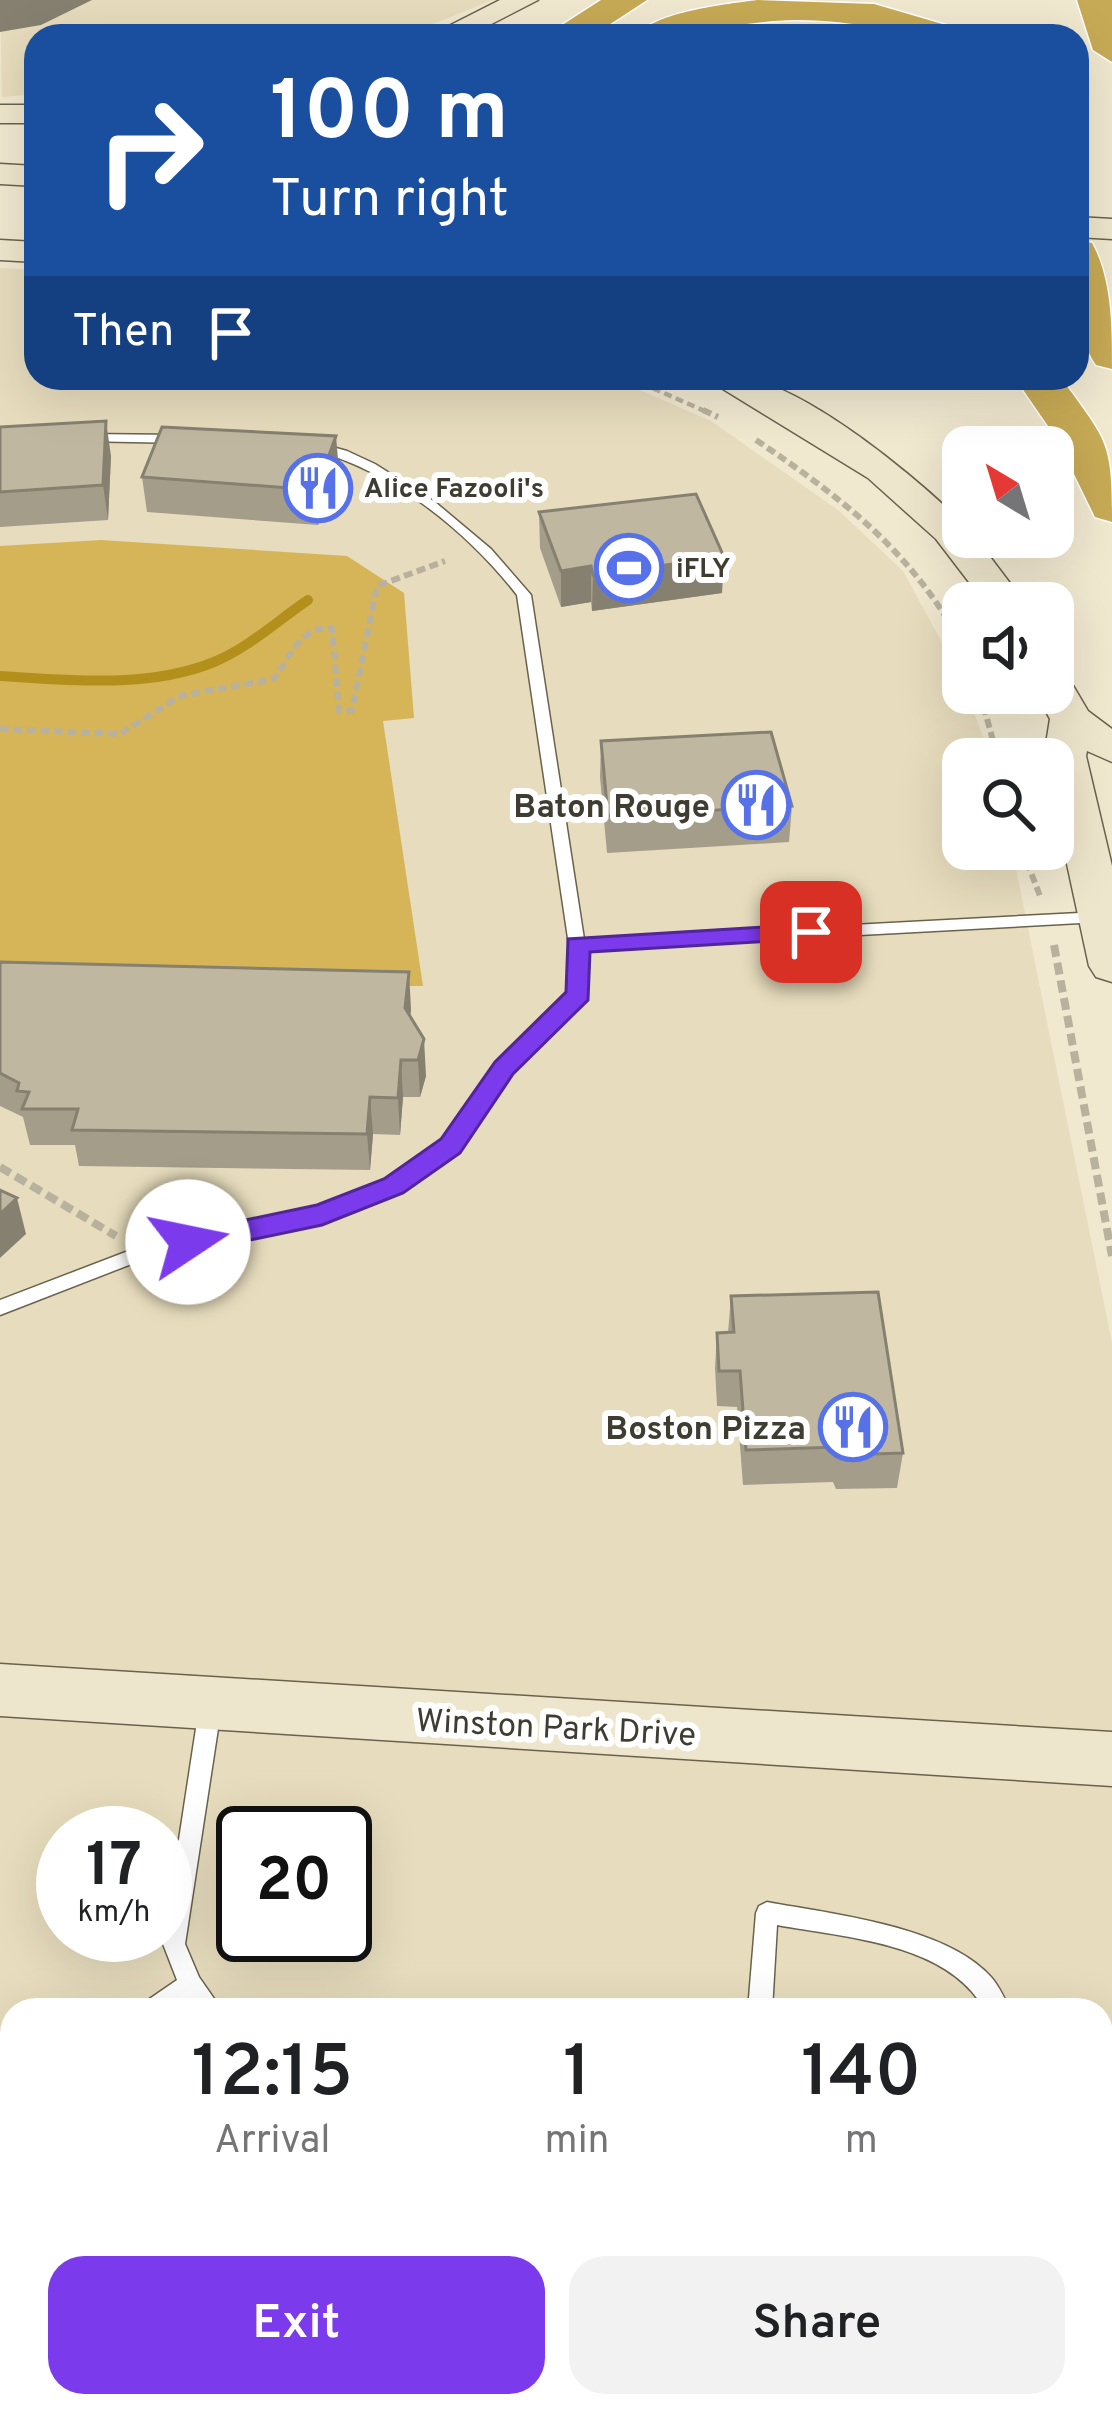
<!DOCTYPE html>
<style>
body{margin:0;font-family:Overpass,sans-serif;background:#f2f2f2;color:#202124;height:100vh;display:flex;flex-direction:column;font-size:45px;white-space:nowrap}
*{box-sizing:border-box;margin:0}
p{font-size:39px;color:#757577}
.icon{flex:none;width:66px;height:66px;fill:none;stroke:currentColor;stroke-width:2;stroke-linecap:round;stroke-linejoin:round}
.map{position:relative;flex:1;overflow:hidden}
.sheet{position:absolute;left:0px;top:1998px;width:1113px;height:420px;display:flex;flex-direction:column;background:#fff;border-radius:36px 36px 0 0;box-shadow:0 12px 48px #0002}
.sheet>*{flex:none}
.guide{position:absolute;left:24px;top:24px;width:1065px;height:366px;border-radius:36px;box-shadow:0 12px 48px #0002;background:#1a4fa0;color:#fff;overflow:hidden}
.needle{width:78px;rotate:322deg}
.fabs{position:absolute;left:942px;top:426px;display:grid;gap:24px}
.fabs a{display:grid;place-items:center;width:132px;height:132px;border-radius:24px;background:#fff;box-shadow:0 12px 48px #0002;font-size:60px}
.speed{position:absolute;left:36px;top:1806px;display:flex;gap:24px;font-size:60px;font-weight:700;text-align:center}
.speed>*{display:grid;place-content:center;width:156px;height:156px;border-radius:50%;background:#fff;box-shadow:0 12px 48px #0002;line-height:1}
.speed small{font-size:30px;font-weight:400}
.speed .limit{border:6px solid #111;border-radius:18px;background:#fff;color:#111}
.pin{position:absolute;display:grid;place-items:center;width:102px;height:102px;color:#fff;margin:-51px;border-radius:24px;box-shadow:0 6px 18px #0006}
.me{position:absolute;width:132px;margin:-66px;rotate:79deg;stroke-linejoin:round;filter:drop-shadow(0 0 9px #0008)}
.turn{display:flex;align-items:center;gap:42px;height:252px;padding:0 48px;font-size:54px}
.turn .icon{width:156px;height:156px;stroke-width:2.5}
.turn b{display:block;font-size:84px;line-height:102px}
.then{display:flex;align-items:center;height:114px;padding:0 48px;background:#0003;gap:24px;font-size:45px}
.eta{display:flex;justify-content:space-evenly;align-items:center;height:204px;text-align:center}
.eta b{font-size:72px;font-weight:600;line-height:84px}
.button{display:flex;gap:24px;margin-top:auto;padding:24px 48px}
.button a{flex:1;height:138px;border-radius:36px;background:#7c3aed;color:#fff;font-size:48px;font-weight:600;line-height:138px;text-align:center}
.button a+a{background:#f2f2f2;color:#202124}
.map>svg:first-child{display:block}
.built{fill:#e7dcbd;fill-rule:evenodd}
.green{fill:#d6b558}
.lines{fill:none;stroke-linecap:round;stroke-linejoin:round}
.stream{stroke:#b3901c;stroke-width:10}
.lane-casing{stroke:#6a624d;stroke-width:3}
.secondary-casing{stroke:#6a624d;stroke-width:3}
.highway-casing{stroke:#fff;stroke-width:3}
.path-far2{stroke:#b8b19d;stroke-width:4.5;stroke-dasharray:8 4.5;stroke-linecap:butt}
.path-far1{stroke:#b8b19d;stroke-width:6;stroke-dasharray:9 4.5;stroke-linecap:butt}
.path{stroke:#b8b19d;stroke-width:8;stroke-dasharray:12 6;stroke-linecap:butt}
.lane{fill:#fff;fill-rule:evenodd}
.secondary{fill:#eee6cc;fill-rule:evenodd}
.highway{fill:#c7aa55;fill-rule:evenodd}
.wall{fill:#a49d8a}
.shaded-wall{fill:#868070}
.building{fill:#bfb7a0;stroke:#868070;stroke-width:3}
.route{fill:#7c3aed;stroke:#51269a;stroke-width:3}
.labels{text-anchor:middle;stroke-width:12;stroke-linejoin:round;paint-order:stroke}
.far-poi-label{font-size:27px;font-weight:bold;fill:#3f3c32;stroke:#fff;text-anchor:start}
.poi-label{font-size:33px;font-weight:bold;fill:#3f3c32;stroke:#fff;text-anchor:end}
.street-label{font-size:33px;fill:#3f3c32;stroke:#fff}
</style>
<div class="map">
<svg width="1112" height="2418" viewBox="0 0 1112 2418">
<rect width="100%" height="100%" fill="#f1e8d0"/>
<!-- built -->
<path class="built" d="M0,0h493l-90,36h-367v58l-34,3z
M0,268l36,2v108h576l99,43 127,89 65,61 59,108 29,80h-28v90h49l100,494v1075h-1112zM63,1833h102v102h-102zM243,1833h102v102h-102zM12,2010h1089v396h-1089z"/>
<!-- green -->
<path class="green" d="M101,540l246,16 57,37 10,125 -31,3 40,265h-423v-440z"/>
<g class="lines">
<!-- stream -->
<path class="stream" d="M0,676c69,4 148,13 214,-14 34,-14 63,-41 94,-62"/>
<!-- lane casing -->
<g class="lane-casing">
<path id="lane" d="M84,434l99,1 7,4 -7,4 -104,-2v-6z
M318,443l29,8 28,13 60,38 56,47 40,46 53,344 515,-27 8,5 -8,5 -514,28 2,44 -2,4 -75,74 -53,79 -58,39 -77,32 -175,36 -147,57v-15l144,-55 175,-36 68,-29 58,-39 53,-77 73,-72 -2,-47 -52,-350c-50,-64 -124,-124 -204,-145v-6z
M210,1700l8,2 3,7 -36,235 14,33 23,33h-26l-8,-11 -16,11h-31l4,-8 32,-22 -14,-36 36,-235 3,-7z
M767,1902c64,12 179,24 224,75 8,9 14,22 19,33h-25c-38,-68 -139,-72 -208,-85l-5,85h-24l8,-97 3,-7z
M12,2100v27l-12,6v-27z
M503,2406h30l6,12h-30z
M617,2406h32l-7,12h-32z
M1029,2406h26l1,12h-26z"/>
</g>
<!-- secondary casing -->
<g class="secondary-casing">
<path id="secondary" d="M500,0h38l-70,36h-39z
M0,105h36v18h-36z
M0,164l36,2v20l-36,-2z
M1077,217l35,2v20l-35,-2z
M0,240l36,2v20l-36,-2z
M705,378c15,0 34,-3 47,1 66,17 162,97 211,144v14h12l50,66h-40l-49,-64 -68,-61z
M1053,674l15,3 20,34 24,18v33l-25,-11 -1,5 26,110v116l-16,-5 -7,-11 -36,-167v-40l-9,-3 6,-37 -14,-26h17z
M0,1664l1112,68v54l-1112,-70z"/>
</g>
<!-- highway casing -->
<g class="highway-casing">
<path id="highway" d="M601,0h46l-55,36h-47z
M757,0l117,4 82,24 6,8c-57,0 -110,-17 -167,-16 -54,1 -104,16 -158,16 16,-24 91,-32 120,-36z
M1077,0h35v62l-19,-12z
M1077,239l15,4c20,37 20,83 20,126l-16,-4c-25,-37 -19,-84 -19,-126z
M1015,378h46c47,65 51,63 51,144l-17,-5 -38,-78z"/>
</g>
<!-- path-far2 -->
<path class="path-far2" d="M630,378l79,35"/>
<!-- path-far1 -->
<path class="path-far1" d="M703,410l15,7
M756,440c86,58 158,113 207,207
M980,693l18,66
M0,729l120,5 60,-38 94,-17c16,-22 26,-53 58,-51l7,83h13l25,-125 68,-25
M1022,849l18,47"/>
<!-- path -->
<path class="path" d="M1054,945l58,311
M0,1167l116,69"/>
<!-- lane -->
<use href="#lane" class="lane"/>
<!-- secondary -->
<use href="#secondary" class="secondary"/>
<!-- highway -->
<use href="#highway" class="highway"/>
</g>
<!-- wall -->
<path class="wall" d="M0,427l111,29 -3,64 -108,7z
M339,471l-21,54 -171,-13 -5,-35z
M539,512l183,81 -130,18 -1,-9 -30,5 -21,-59z
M601,741l191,65 -3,36 -182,11 -7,-76z
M0,962l411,47 -1,8 16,59 -6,21h-17l-3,38 -27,-1 -3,36 -291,-4 -4,-21h-45l-7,-28 -23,-11z
M731,1296l172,157 -6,35 -61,1 -3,-7 -90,3 -6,-78 -20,-1 -2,-38 2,-35h11z"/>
<!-- shaded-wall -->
<path class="shaded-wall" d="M0,0h92l-51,25 -41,7z
M106,421l5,35 -3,64 -5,-35z
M336,436l3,35 -21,54 -2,-35z
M724,557l-2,36 -130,18 1,-36z
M591,566v36l-30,5v-36z
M409,972l2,37 -4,35 -2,-36z
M424,1039l2,37 -6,21 -2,-37z
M401,1060l2,37 -3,38 -2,-37z
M370,1097l3,37 -3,36 -3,-36z
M17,1198l9,36 -26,24v-44z
M346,2406h28l2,12h-28z"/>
<!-- building -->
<path class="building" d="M106,421l-3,64 -103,7v-65z
M162,427l174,9 -20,54 -174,-13z
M696,494l28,63 -131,18 -2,-9 -30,5 -22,-59z
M771,732l21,74 -184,10 -7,-75z
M0,962l409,10 -4,36 19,31 -6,21h-17l-3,38 -28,-1 -3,37 -295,-4 6,-21h-56l7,-17 -12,-1 2,-8 -19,-10z
M0,1190l17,8 -17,16z
M878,1292l25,161 -62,2 -3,-8 -92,3 -6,-79h-21l-2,-38 17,-1 -3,-36z
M12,2184v222h335l8,12h-355v-225z"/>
<!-- route -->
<path class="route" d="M811,924l9,2v12l-230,14 -2,48 -75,74 -53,79 -57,40 -81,32 -134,28 -14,-11 14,-10 129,-27 67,-26 57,-40 54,-77 71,-70 2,-53z"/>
<!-- icons -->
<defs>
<g id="restaurant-ring" transform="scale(3.45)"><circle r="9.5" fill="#fff" stroke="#5772e8" stroke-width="1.5"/><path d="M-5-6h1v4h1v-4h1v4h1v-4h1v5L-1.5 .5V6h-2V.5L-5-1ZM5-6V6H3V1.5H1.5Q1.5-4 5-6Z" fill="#5772e8"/></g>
<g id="stadium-ring" transform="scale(3.45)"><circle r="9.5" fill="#fff" stroke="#5772e8" stroke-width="1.5"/><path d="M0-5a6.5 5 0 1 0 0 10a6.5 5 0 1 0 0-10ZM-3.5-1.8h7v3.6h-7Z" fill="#5772e8"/></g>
</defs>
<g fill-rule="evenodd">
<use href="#restaurant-ring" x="318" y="488"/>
<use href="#stadium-ring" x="629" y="568"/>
<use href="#restaurant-ring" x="756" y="805"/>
<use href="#restaurant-ring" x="853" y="1427"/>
</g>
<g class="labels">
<!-- far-poi labels -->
<g class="far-poi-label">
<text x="364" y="497">Alice Fazooli's</text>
<text x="676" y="577">iFLY</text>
</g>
<!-- poi labels -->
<g class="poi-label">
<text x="710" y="817">Baton Rouge</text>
<text x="806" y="1439">Boston Pizza</text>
</g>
<!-- street labels -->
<g class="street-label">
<text transform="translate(556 1726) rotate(3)" y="12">Winston Park Drive</text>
</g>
</g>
</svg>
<div class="fabs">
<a><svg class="needle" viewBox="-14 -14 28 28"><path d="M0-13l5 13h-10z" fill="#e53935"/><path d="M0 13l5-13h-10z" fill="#757577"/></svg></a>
<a><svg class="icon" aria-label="sound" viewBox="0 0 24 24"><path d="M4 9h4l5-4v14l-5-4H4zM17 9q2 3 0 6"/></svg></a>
<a><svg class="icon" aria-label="search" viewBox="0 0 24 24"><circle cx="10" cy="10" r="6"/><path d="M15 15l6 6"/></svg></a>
</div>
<div class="speed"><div>17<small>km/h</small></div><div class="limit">20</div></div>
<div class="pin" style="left:811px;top:932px;background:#d93025"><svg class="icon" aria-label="arrive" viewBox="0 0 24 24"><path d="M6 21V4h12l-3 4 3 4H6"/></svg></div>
<svg class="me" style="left:188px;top:1242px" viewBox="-20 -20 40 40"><circle r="19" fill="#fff"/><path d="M0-13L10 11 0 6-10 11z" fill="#7c3aed"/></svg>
<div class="guide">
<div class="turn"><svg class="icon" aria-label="right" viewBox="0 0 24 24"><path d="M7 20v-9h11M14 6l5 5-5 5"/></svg><div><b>100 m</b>Turn right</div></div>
<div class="then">Then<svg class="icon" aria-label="arrive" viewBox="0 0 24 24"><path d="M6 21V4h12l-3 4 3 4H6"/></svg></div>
</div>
<section class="sheet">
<div class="eta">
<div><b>12:15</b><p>Arrival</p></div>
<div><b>1</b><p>min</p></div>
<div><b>140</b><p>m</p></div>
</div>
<div class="button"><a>Exit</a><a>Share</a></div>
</section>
</div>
